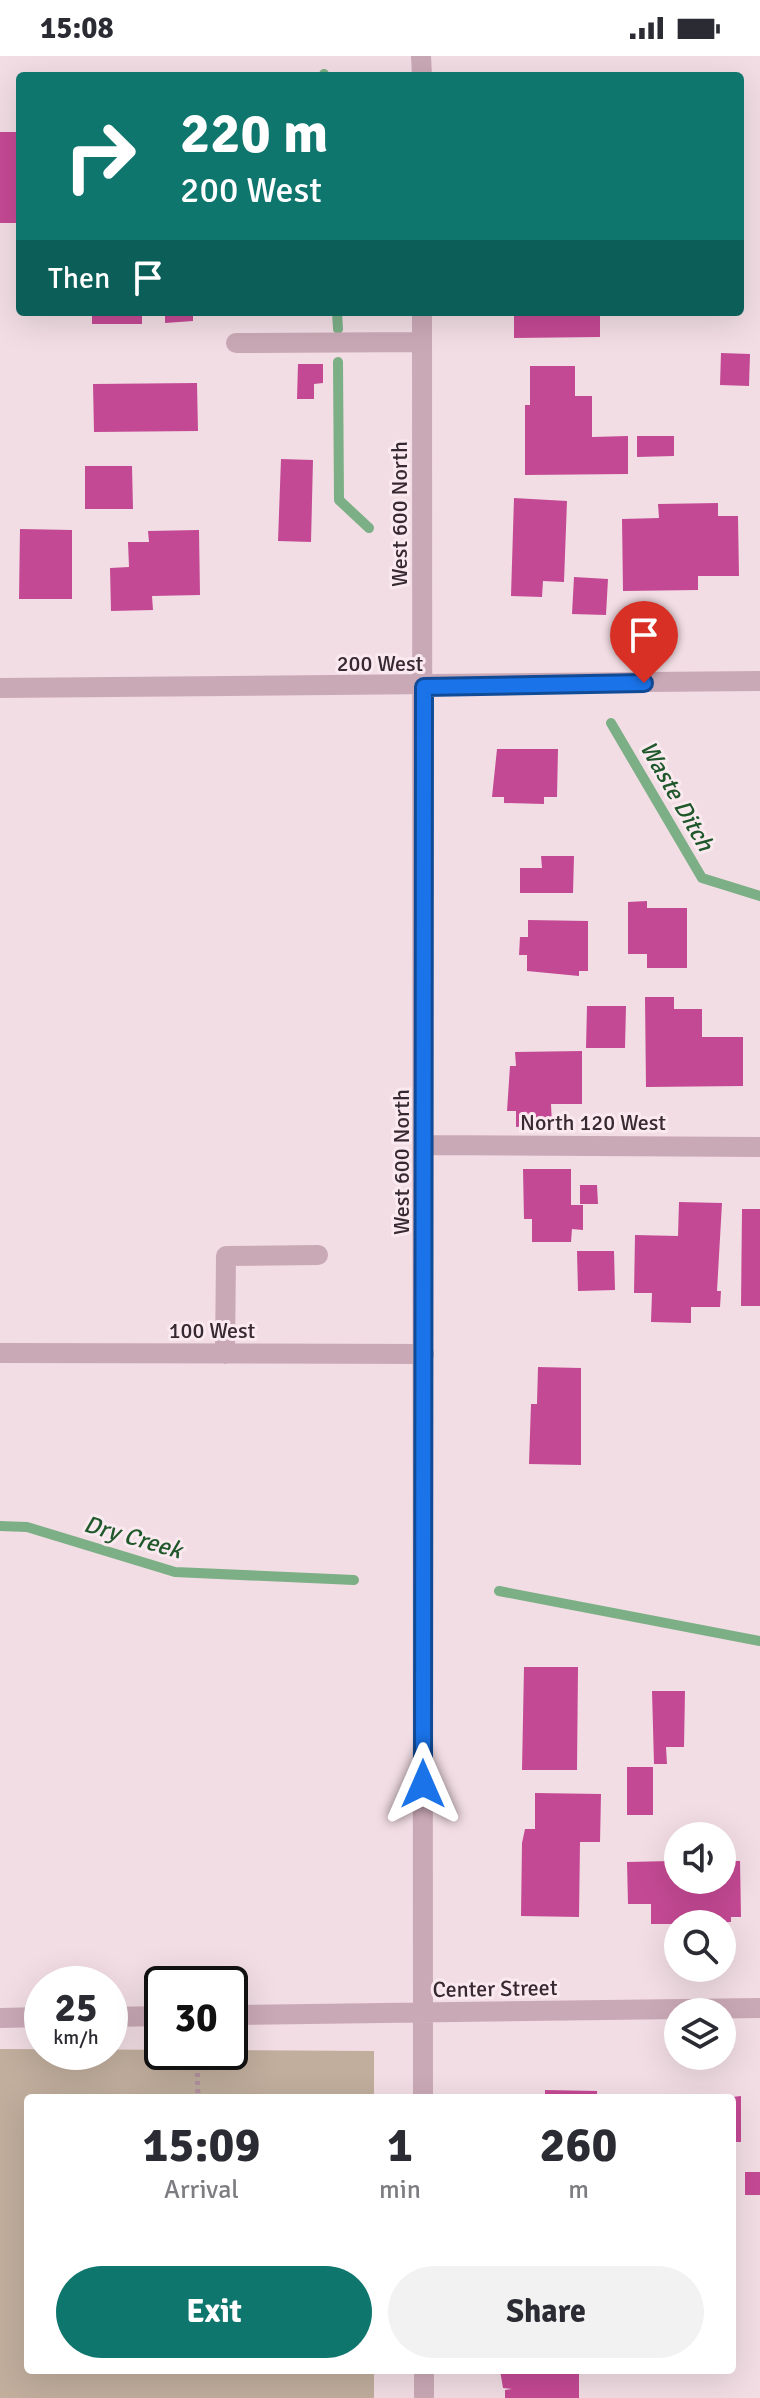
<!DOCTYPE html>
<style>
body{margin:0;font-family:Signika,sans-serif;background:#f2f2f3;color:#2b2b33;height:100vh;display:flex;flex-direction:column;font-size:30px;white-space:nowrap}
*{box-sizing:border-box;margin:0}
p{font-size:26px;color:#7c7c81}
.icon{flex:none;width:44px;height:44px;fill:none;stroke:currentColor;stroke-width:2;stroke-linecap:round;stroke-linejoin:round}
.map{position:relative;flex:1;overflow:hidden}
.panel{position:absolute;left:24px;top:2038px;width:712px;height:280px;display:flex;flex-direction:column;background:#fff;border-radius:8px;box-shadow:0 8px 32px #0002}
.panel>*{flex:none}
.banner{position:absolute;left:16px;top:16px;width:728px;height:244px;border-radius:8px;box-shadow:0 8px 32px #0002;background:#0f766e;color:#fff;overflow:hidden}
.controls{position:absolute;left:664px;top:1766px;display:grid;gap:16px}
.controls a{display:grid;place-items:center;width:72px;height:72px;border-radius:50%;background:#fff;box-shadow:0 8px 32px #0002;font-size:40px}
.speed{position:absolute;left:24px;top:1910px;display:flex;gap:16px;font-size:40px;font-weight:700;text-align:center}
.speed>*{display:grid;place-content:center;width:104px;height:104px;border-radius:50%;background:#fff;box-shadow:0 8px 32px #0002;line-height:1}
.speed small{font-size:20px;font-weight:400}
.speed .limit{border:4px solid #111;border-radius:12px;background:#fff;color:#111}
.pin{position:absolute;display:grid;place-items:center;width:68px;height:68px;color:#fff;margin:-82px -34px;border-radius:50% 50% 50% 0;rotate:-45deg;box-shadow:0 0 8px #0007}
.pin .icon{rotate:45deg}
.me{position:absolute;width:88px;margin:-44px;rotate:0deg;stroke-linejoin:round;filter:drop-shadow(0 0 6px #0008)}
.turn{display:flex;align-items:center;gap:28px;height:168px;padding:0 32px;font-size:36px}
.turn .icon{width:104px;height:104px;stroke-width:2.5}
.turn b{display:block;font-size:56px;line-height:68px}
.then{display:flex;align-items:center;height:76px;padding:0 32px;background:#0003;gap:16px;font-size:30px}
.eta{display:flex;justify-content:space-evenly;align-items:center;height:136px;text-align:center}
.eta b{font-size:48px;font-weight:700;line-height:56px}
.button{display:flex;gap:16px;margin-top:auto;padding:16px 32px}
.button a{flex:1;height:92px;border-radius:48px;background:#0f766e;color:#fff;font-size:32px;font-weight:700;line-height:92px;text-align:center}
.button a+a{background:#f2f2f3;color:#2b2b33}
.status{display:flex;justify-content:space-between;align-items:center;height:56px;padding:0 40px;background:#fff;direction:ltr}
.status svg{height:22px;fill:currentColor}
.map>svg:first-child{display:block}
.green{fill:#c1ae9d}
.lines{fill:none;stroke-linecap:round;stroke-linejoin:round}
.stream{stroke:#7caf86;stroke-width:10}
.building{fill:#c44994}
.path{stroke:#b693a2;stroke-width:5;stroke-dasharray:4 4;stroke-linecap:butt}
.minor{stroke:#caa9b6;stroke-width:20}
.route-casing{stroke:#114b97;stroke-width:20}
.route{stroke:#1a73e8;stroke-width:14}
.labels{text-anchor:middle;stroke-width:6;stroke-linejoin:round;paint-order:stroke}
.street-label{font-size:22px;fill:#372931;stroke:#faeaef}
.water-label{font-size:24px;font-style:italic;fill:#1f582b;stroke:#faeaef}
</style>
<div class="status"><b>15:08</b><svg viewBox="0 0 49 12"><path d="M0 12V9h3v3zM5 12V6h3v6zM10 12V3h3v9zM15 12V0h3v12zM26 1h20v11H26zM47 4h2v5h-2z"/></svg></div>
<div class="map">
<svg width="760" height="2342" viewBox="0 0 760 2342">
<rect width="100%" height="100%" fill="#f2dde4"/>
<!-- green -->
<path class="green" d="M0,1993l374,2v47h-346v272h346v28h-374z"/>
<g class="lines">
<!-- stream -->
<path class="stream" d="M324,18v2
M337,256l1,17
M338,306l1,138 30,28
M611,667l91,155 58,18
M0,1470l27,1 148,45 179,8
M499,1535l261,50"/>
</g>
<!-- building -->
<path class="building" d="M0,76h20v91h-20z
M92,256h50v12h-50z
M165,256h28v9l-28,2z
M514,256h86v25l-86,1z
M721,297l29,1 -1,32 -29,-1z
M298,308h25v19l-9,1v15h-17z
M530,310h45v30h17v41l36,-1v38l-103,1v-70h5z
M197,327l1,48 -104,1 -1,-48z
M637,380h37v20l-37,1z
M281,403l32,1 -2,82 -33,-1z
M85,410h47l1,43h-48z
M514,442l53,3 -3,81 -21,-1 -1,16 -31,-1z
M718,447v13h20l1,60h-41v14l-75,1 -1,-72 37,-1 -1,-14z
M20,473l52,1v69h-53z
M199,474l1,65 -48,1 1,14 -42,1 -1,-43 19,-1 -1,-25h21l-1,-11z
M574,521l34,2 -2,36 -34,-1z
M497,693h61l-1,48h-13v7l-40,-1v-6h-12z
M541,800h33l-1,37h-53v-25h22z
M647,845v7h40v60h-40v-14h-19v-52z
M528,864l60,1v50h-9v5l-52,-5v-16h-8l1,-18h8z
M645,941h29v12h28v28h41v49l-97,1z
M587,950h39l-1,42h-39z
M582,995v53h-31l1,20 -36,3v-16h-9l3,-45h6l-1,-14z
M523,1113h48v36h12v25l-11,-1 -1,13h-39v-23h-8z
M580,1129h17l1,19h-18z
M679,1146l43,1 -5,88h4l-1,16h-29v16l-40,-1 1,-29h-18l1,-58 43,1z
M742,1153h18v97h-19z
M577,1195h37l1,39 -37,1z
M538,1311l43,1v97l-52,-1 2,-60h6z
M524,1611h54l-1,103h-55z
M652,1635h33l-1,56h-18l1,17h-13z
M627,1711h26v48h-26z
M535,1737l66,1 -1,48h-20l-1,75 -58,-1 1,-73 3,-14h10z
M672,1788h6v36h44v-19h18l1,56h-10v5l-35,1 -1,-9h-9v10h-35v-20h-23l-1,-42 45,-1z
M545,2034l52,1v7h-52z
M741,2040v46h-9v-45z
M745,2116h15v23h-15z
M500,2314h79v28h-74v-8l7,-1 -9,-1z"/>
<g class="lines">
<!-- path -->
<path class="path" d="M197,2001l1,41"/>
<!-- minor -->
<path class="minor" d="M421,0l1,20
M422,256l1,1786
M236,287l186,-1
M0,632l760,-7
M425,1089l335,2
M0,1297l424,1
M225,1298l1,-98 92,-1
M230,1959l530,-7
M110,1961l52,-1
M0,1962l42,-1
M424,2314v28"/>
</g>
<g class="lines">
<!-- route casing -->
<g class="route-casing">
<path id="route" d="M423,1728l1,-1097 220,-4"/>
</g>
<!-- route -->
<use href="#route" class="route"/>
</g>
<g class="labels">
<!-- street labels -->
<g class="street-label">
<text transform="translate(399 458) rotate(-90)" y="8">West 600 North</text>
<text x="380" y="615">200 West</text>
<text x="593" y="1074">North 120 West</text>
<text transform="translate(401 1106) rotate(-90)" y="8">West 600 North</text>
<text x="212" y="1282">100 West</text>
<text transform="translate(495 1932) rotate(-1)" y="8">Center Street</text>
</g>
<!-- water labels -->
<g class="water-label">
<text transform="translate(677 740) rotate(60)" y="8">Waste Ditch</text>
<text transform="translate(133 1481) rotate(16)" y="8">Dry Creek</text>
</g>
</g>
</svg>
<div class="controls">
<a><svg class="icon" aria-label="sound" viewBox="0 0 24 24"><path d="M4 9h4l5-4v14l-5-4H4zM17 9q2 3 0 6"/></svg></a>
<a><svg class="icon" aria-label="search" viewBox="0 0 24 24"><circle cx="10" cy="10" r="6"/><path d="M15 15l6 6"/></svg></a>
<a><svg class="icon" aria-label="layers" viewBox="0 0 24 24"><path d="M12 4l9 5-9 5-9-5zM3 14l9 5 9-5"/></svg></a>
</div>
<div class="speed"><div>25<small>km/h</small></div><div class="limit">30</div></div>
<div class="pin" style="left:644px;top:627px;background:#d93025"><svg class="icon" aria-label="arrive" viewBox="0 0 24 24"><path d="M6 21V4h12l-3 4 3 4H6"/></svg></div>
<svg class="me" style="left:423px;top:1728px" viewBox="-20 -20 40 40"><path d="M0-17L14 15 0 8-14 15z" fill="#1a73e8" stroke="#fff" stroke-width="4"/></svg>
<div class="banner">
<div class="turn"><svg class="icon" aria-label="right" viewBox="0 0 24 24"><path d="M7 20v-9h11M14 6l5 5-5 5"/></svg><div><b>220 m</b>200 West</div></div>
<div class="then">Then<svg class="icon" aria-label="arrive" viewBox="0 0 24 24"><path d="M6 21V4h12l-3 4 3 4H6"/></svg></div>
</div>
<section class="panel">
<div class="eta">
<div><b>15:09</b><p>Arrival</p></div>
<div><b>1</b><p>min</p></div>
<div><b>260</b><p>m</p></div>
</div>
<div class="button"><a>Exit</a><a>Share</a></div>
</section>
</div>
